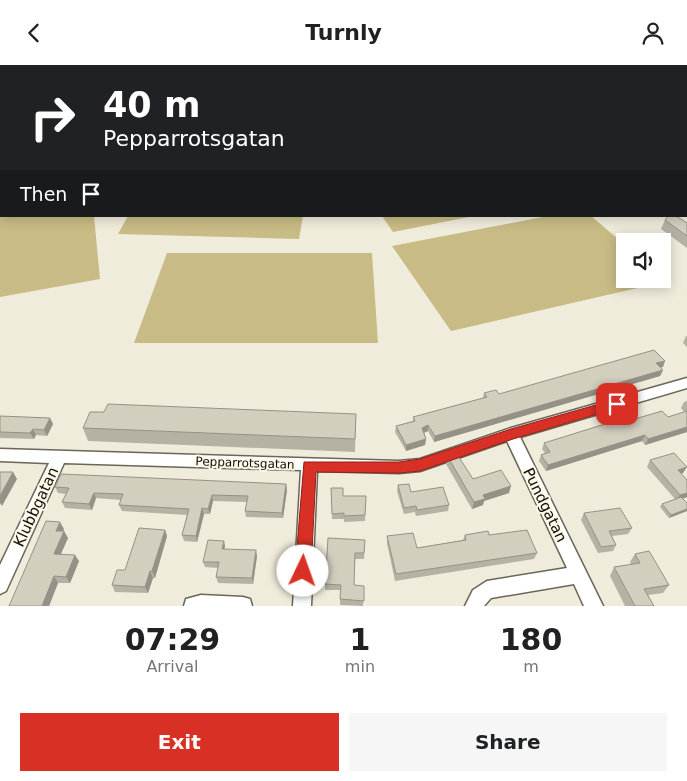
<!DOCTYPE html>
<style>
body{margin:0;font-family:"DejaVu Sans",sans-serif;background:#f6f6f6;color:#202124;height:100vh;display:flex;flex-direction:column;font-size:19px;white-space:nowrap}
*{box-sizing:border-box;margin:0}
p{font-size:16px;color:#757577}
.icon{flex:none;width:28px;height:28px;fill:none;stroke:currentColor;stroke-width:2;stroke-linecap:round;stroke-linejoin:round}
.map{position:relative;height:541px;overflow:hidden}
.drawer{display:flex;flex-direction:column;background:#fff;flex:1}
.drawer>*{flex:none}
.guide{position:absolute;left:0px;top:0px;width:688px;height:152px;box-shadow:0 2px 12px #0003;background:#202124;color:#fff;overflow:hidden}
.buttons{position:absolute;left:616px;top:168px;display:grid;gap:10px}
.buttons a{display:grid;place-items:center;width:55px;height:55px;border-radius:0px;background:#fff;box-shadow:0 2px 12px #0003;font-size:25px}
.pin{position:absolute;display:grid;place-items:center;width:42px;height:42px;color:#fff;margin:-21px;border-radius:10px;box-shadow:0 2px 8px #0006}
.me{position:absolute;width:55px;margin:-28px;rotate:3deg;stroke-linejoin:round;filter:drop-shadow(0 0 4px #0008)}
.turn{display:flex;align-items:center;gap:18px;height:105px;padding:0 20px;font-size:22px}
.turn .icon{width:65px;height:65px;stroke-width:2.5}
.turn b{display:block;font-size:35px;line-height:42px}
.then{display:flex;align-items:center;height:48px;padding:0 20px;background:#0003;gap:10px;font-size:19px}
.eta{display:flex;justify-content:space-evenly;align-items:center;height:85px;text-align:center}
.eta b{font-size:30px;font-weight:800;line-height:35px}
.action{display:flex;gap:10px;margin-top:auto;padding:10px 20px}
.action a{flex:1;height:58px;border-radius:0px;background:#d93025;color:#fff;font-size:20px;font-weight:800;line-height:58px;text-align:center}
.action a+a{background:#f6f6f6;color:#202124}
header{display:flex;justify-content:space-between;align-items:center;height:65px;padding:0 20px;background:#fff;font-size:22px;font-weight:800}
.map>svg:first-child{display:block}
.green{fill:#c8bb85}
.lines{fill:none;stroke-linecap:round;stroke-linejoin:round}
.street-casing{stroke:#696657;stroke-width:3}
.street{fill:#fff;fill-rule:evenodd}
.wall{fill:#b5b2a4}
.shaded-wall{fill:#949186}
.building{fill:#d3cfbf;stroke:#949186}
.route{fill:#d93025;stroke:#8d1f18}
.labels{text-anchor:middle;stroke-width:4;stroke-linejoin:round;paint-order:stroke}
.street-label{font-size:12px;fill:#0f0e09;stroke:#fdf9e9}
.near-street-label{font-size:15px;fill:#0f0e09;stroke:#fdf9e9}
</style>
<header><svg class="icon" aria-label="back" viewBox="0 0 24 24"><path d="M15 5l-7 7 7 7"/></svg>Turnly<svg class="icon" aria-label="person" viewBox="0 0 24 24"><circle cx="12" cy="8" r="4"/><path d="M4 21q1-7 8-7t8 7"/></svg></header>
<div class="map">
<svg width="687" height="541" viewBox="0 0 687 541">
<rect width="100%" height="100%" fill="#f0ecdc"/>
<!-- green -->
<path class="green" d="M12,0h356l1,1h-358z
M0,126l1,25h93l6,63 -100,18z
M128,151h175l-4,23 -181,-5z
M382,151h92l-81,16z
M548,151h43l34,29v34h37l1,-3 5,5 -217,50 -59,-85z
M167,188h205l6,90h-244z"/>
<g class="lines">
<!-- street casing -->
<g class="street-casing">
<path id="street" d="M687,313v10l-167,49 83,169h-19l-10,-22 -83,14 -7,8h-19l8,-16 14,-9 80,-13 -60,-127 -87,30 -21,2 -82,-2 -6,135h-18l8,-136 -237,-7 -58,128 -6,3v-29l49,-102 -49,-2v-12l399,12 21,-2 91,-31z
M201,530l42,2 7,2 2,7h-68l2,-7z"/>
</g>
<!-- street -->
<use href="#street" class="street"/>
</g>
<!-- wall -->
<path class="wall" d="M686,73h1v76h-1z
M665,155l22,3v25l-26,-19z
M686,271h1v11l-4,-4z
M660,302l3,3 -3,6 -226,66 -6,-11 -4,2 2,6 -1,6 -19,6 -11,-19 1,-6 17,-5v-4l70,-19 1,-5 15,1 164,-27z
M687,336v31l-42,13 -3,-4 -96,30 -7,-10 2,-6 4,-2 -3,-4 2,-6 77,-20 47,-6 16,-5 -3,-4 3,-6z
M104,347l252,2 -1,38 -267,-11 -5,-13z
M0,351l50,2 3,6 -6,12 -11,-1 -2,4 -34,-1z
M448,392l25,22 36,14 -25,8 -1,4 -11,4 -26,-45z
M650,395l33,13 -2,1 6,6v17l-4,2 4,4v8l-18,7 -9,-11 2,-3 13,-5 -28,-32z
M286,419l1,6 -4,28 -37,-1 -1,-6 2,-9 -34,-1 -3,13h-6l-7,28 -13,-1 -2,-6 5,-20 -65,-4 -3,-6 2,-5 -25,-2 -4,12 -27,-2 -3,-6 4,-8 -8,-1 -3,-6z
M398,420l13,7 38,13 -1,6 -32,5 -1,-4 -11,2 -7,-23z
M331,423l12,8h23l-1,25 -21,1v-3h-12z
M584,448l48,15 -4,6 -16,2 4,9 -3,6 -15,2 -17,-33z
M64,464l-1,2 5,7 -7,16 18,7 -9,22h-12l-9,23h-40z
M165,465l2,6 -12,42h-2l-5,15 -33,-1 -3,-7z
M465,470h24l48,18 -3,6 -139,22 -8,-38v-7l30,12 46,-8z
M365,475l-1,19h-9l-1,26 10,1 -1,20 -23,-1v-15h-15v-6z
M225,481l-1,3 33,7 -4,28 -35,-1 -2,-6 2,-9 -13,-1 -2,-5z
M635,489l34,31 -6,8 -15,2 6,11h-29l-15,-30 4,-9 17,-2 -1,-3z"/>
<!-- shaded-wall -->
<path class="shaded-wall" d="M665,296l-2,6 -10,2 3,-6z
M663,305l-3,6 -226,66 1,-6z
M50,353l3,6 -6,12 -3,-6z
M428,360v6l-7,3 1,-6z
M687,362v5l-42,13 3,-6z
M33,364l3,6 -2,4 -4,-6z
M645,370l-3,6 -96,30 2,-6z
M426,374l-1,6 -19,6v-6z
M687,402l-4,6 -9,3 4,-6z
M13,407l4,7 -15,27 -2,-3v-7z
M286,419l1,6 -4,28 -1,-5z
M511,421l-2,7 -25,8 -1,4 -11,4 2,-7 9,-7z
M94,428l2,5 -4,12 -3,-6z
M687,428v4l-11,4 4,-6z
M212,430l1,6 -3,13 -2,-5z
M202,443l2,6 -7,28 -1,-6z
M687,444v2l-18,7 2,-3z
M60,457l4,7 -4,8 -4,-6z
M165,465l2,6 -12,42 -3,-7z
M64,466l4,7 -10,22 -4,-6z
M224,476l1,5 -2,9 -1,-6z
M256,485l1,6 -4,28 -1,-6z
M75,490l4,6 -9,22 -4,-6z
M150,506l3,7 -5,15 -3,-6z
M54,511l4,7 -9,23h-7z"/>
<!-- building -->
<path class="building" d="M686,73h1v45l-1,-1z
M668,151h8l11,7v13l-22,-16z
M654,285l11,11 -9,2 7,7 -228,66 -7,-11 -6,3 4,11 -20,6 -10,-19 19,-5 -2,-4 74,-20 -3,-4 12,-3 3,4z
M108,339l248,10 -1,25 -272,-11 7,-16h14z
M662,346l6,6 19,-6v16l-39,12 -3,-4 -97,30 -7,-10 9,-3 -6,-9 74,-23 3,3z
M0,351l50,2 -6,12 -11,-1 -3,4 -30,-1z
M674,388l13,14 -9,3 9,10v13l-7,2 -30,-35z
M457,389l16,25 28,-9 10,16 -28,9 2,4 -11,3 -26,-45z
M0,407h13l-13,24z
M61,409l225,10 -4,29 -37,-2 3,-15 -36,-1 -4,14 -6,-1 -6,28 -14,-1 7,-26 -70,-4 4,-11 -29,-1 -5,11 -27,-2 7,-14 -14,-1z
M409,419l2,8 32,-5 6,18 -32,5 -1,-4 -12,2 -6,-23z
M331,423h12v8h23l-1,19 -21,1v-3l-12,1z
M681,432l6,6v6l-16,6 -9,-11z
M620,443l12,20 -23,3 7,14 -15,2 -17,-34z
M46,456l14,1 -4,9h8l-10,23 21,1 -9,22 -12,-1 -12,30h-33z
M139,463l26,2 -13,41h-2l-5,16 -33,-2 5,-15h8z
M527,465l10,23 -141,21 -9,-38 26,-3 4,15 49,-8 -1,-5 23,-4 1,4z
M328,473l37,2 -1,13h-9l-1,32 10,1v15l-24,-2 1,-14 -16,-1z
M208,475l16,1 -2,8 34,1 -4,28 -36,-1 3,-15h-16z
M649,486l20,34 -25,4 10,17h-19l-21,-39 26,-4 -5,-9z"/>
<!-- route -->
<path class="route" d="M617,334l4,1 2,4 -2,3 -108,32 -93,32 -21,2 -83,-1 -5,99 -2,5 -6,3 -5,-3 -3,-5 9,-109h95l21,-3 91,-30z"/>
<g class="labels">
<!-- street labels -->
<g class="street-label">
<text transform="translate(245 398) rotate(2)" y="4">Pepparrotsgatan</text>
</g>
<!-- near-street labels -->
<g class="near-street-label">
<text transform="translate(545 440) rotate(64)" y="5">Pundgatan</text>
<text transform="translate(36 442) rotate(-65)" y="5">Klubbgatan</text>
</g>
</g>
</svg>
<div class="buttons">
<a><svg class="icon" aria-label="sound" viewBox="0 0 24 24"><path d="M4 9h4l5-4v14l-5-4H4zM17 9q2 3 0 6"/></svg></a>
</div>
<div class="pin" style="left:617px;top:339px;background:#d93025"><svg class="icon" aria-label="arrive" viewBox="0 0 24 24"><path d="M6 21V4h12l-3 4 3 4H6"/></svg></div>
<svg class="me" style="left:303px;top:506px" viewBox="-20 -20 40 40"><circle r="19" fill="#fff"/><path d="M0-13L10 11 0 6-10 11z" fill="#d93025"/></svg>
<div class="guide">
<div class="turn"><svg class="icon" aria-label="right" viewBox="0 0 24 24"><path d="M7 20v-9h11M14 6l5 5-5 5"/></svg><div><b>40 m</b>Pepparrotsgatan</div></div>
<div class="then">Then<svg class="icon" aria-label="arrive" viewBox="0 0 24 24"><path d="M6 21V4h12l-3 4 3 4H6"/></svg></div>
</div>
</div>
<section class="drawer">
<div class="eta">
<div><b>07:29</b><p>Arrival</p></div>
<div><b>1</b><p>min</p></div>
<div><b>180</b><p>m</p></div>
</div>
<div class="action"><a>Exit</a><a>Share</a></div>
</section>
